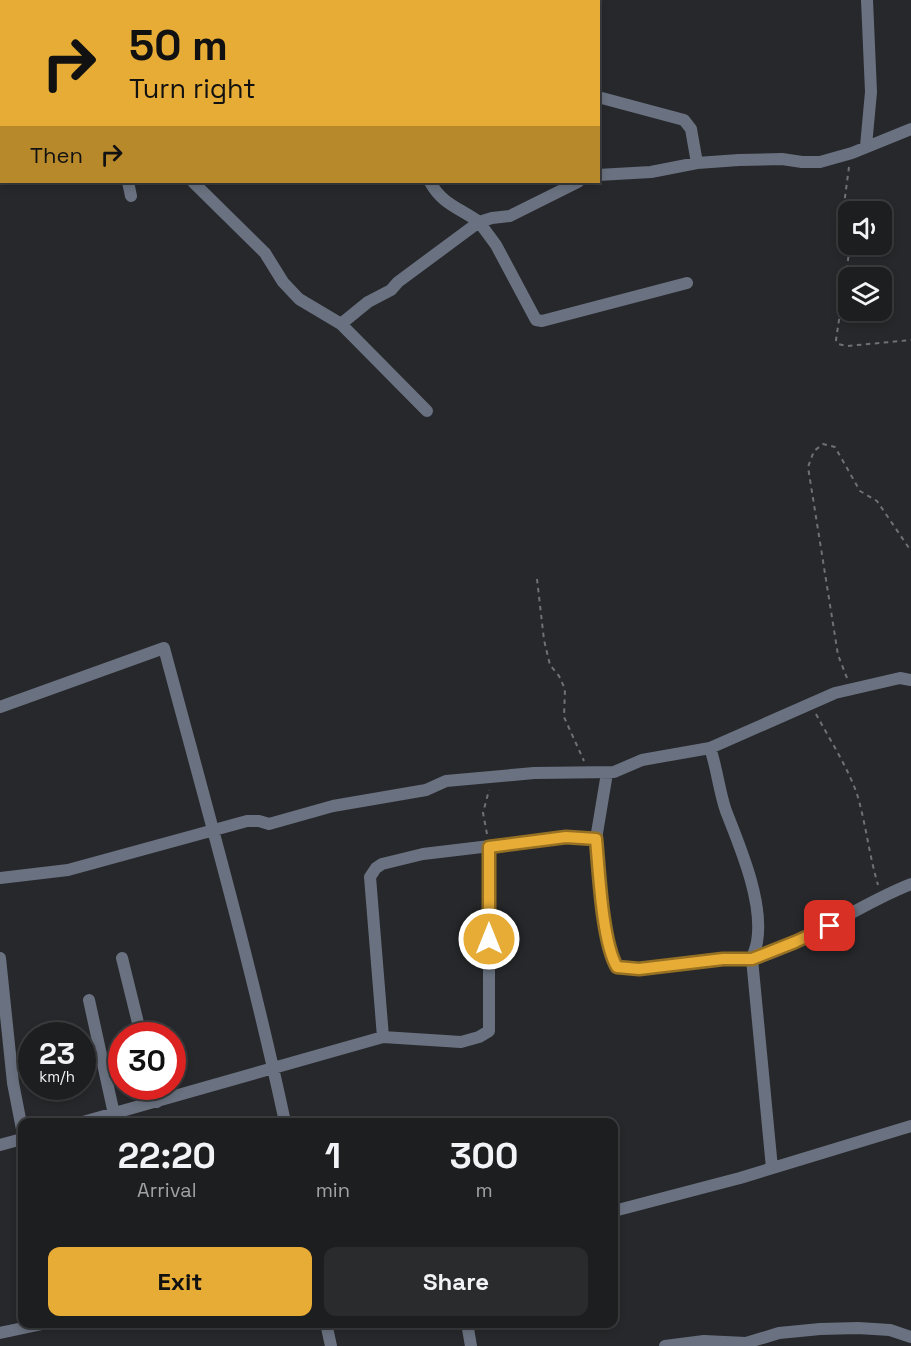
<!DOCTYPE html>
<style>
body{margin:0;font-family:"Space Grotesk",sans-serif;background:#2a2b2d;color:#f1f3f6;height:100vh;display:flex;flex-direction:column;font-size:22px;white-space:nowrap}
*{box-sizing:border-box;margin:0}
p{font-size:20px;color:#a0a2a5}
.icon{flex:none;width:33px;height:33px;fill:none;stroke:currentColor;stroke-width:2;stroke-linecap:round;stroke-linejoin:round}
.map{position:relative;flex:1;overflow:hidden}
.side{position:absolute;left:18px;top:1118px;width:600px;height:210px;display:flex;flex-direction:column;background:#1d1e20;border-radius:12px;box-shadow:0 3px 9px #0003,0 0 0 2px #3b3c3e}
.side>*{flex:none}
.guide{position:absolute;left:0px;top:0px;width:600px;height:183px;box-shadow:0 3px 9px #0003,0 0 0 2px #3b3c3e;background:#e6ac36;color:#111;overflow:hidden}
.buttons{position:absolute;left:838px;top:201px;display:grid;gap:12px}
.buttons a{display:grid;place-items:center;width:54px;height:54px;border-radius:12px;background:#1d1e20;box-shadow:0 3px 9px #0003,0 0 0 2px #3b3c3e;font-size:30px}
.speed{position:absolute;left:18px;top:1022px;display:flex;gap:12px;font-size:30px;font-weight:700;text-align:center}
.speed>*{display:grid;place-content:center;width:78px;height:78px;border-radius:50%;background:#1d1e20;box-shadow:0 3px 9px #0003,0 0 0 2px #3b3c3e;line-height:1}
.speed small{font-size:15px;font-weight:400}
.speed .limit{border:9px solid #d22;background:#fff;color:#111}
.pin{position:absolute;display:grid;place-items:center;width:51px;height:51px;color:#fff;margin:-26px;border-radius:12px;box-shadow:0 3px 9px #0006}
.me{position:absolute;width:66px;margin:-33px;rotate:0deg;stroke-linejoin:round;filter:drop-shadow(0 0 4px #0008)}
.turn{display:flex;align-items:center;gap:21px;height:126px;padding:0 30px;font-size:27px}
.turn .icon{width:78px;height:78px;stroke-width:2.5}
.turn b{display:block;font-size:42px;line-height:51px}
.then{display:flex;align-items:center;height:57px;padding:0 30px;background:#0003;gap:12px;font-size:22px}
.eta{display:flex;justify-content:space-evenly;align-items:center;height:102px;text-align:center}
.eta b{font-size:36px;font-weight:700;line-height:42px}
.primary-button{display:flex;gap:12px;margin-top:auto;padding:12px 30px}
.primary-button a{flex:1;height:69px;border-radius:12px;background:#e6ac36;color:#111;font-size:24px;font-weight:700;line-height:69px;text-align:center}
.primary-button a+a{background:#2a2b2d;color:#f1f3f6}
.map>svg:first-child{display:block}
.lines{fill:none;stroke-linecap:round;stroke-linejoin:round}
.path{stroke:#707174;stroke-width:2;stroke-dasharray:4.5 4.5;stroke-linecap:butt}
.minor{stroke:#6a7281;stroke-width:12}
.route-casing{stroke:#967023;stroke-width:15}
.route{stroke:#e6ac36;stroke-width:10}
</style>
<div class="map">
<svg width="911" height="1346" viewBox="0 0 911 1346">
<rect width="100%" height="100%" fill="#27282b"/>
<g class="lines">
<!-- path -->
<path class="path" d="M849,167l-4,30 4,56 -13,87 2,4 9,2 64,-6
M537,579l7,61 6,25 9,11 6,13 -1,28 20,44
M847,678l-9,-23 -30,-188 6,-16 9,-7 12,3 25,44 17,10 34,50
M816,714c14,26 31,52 41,80 9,30 12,61 21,91
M487,834l-4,-21 6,-23"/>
<!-- minor -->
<path class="minor" d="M212,0l2,2
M422,0l2,2
M283,2l1,-2
M0,22l2,1
M598,97l86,23 7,9 6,34
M866,146l5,-54 -4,-92
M598,175l53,-3 46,-9 42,-3 43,-1 20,3h18l32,-9 59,-24
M128,182l3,14
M193,182l72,71 18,29 16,17 42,25 86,87
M430,182c13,23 28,25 49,40l13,-4 18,-2 68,-34
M341,324l27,-22 23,-12 7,-8 81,-60 17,23 40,75 6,1 145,-38
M0,707l164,-59c42,157 87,315 121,474
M710,748c7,20 9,43 16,63 14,36 38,91 31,131 -1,6 -4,12 -5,17l20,209
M596,839l11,-66
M0,878l68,-8 179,-49h12l10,3 64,-18 93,-16 20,-9 88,-8 80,-1 28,-12 68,-12 125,-55 65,-15 11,2
M0,958l13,125 9,46
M122,958l19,77
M89,1000l25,114
M383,1037l-13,-160 6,-9 6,-4 41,-10 143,-17 30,2c3,31 6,103 21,128l9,2c32,0 64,-6 96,-10 10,-1 21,3 32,0 56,-17 103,-54 157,-75
M153,1086l4,16
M83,1122l300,-85 78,5 18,-5 10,-6v-184
M0,1145l22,-6
M614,1211l126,-33 171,-52
M326,1323l5,23
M467,1323l4,23
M0,1333l47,-10
M665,1346l39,-5 42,2 33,-10 41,-4 38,-1 32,2 21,7"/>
</g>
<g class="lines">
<!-- route casing -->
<g class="route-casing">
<path id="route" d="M489,939v-92l77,-10 30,2c3,31 6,103 21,128l22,2 84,-10h29l43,-17 35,-16"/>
</g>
<!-- route -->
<use href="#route" class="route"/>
</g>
</svg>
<div class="buttons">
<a><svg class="icon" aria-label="sound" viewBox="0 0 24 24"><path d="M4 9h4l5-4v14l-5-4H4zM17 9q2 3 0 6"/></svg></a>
<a><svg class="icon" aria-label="layers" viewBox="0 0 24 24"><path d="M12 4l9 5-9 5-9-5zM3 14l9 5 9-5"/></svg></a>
</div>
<div class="speed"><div>23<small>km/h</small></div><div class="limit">30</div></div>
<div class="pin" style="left:830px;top:926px;background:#d93025"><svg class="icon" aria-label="arrive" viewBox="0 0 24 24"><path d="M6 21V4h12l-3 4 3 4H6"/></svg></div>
<svg class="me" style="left:489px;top:939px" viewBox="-20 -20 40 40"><circle r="17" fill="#e6ac36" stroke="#fff" stroke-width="3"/><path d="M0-11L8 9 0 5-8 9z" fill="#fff"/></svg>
<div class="guide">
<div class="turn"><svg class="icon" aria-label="right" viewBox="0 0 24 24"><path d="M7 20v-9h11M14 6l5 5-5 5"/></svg><div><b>50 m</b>Turn right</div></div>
<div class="then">Then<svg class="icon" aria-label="right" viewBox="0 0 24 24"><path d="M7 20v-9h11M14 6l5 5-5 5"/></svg></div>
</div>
<section class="side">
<div class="eta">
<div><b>22:20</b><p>Arrival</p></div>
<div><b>1</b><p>min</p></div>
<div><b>300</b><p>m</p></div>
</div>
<div class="primary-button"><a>Exit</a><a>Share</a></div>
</section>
</div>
